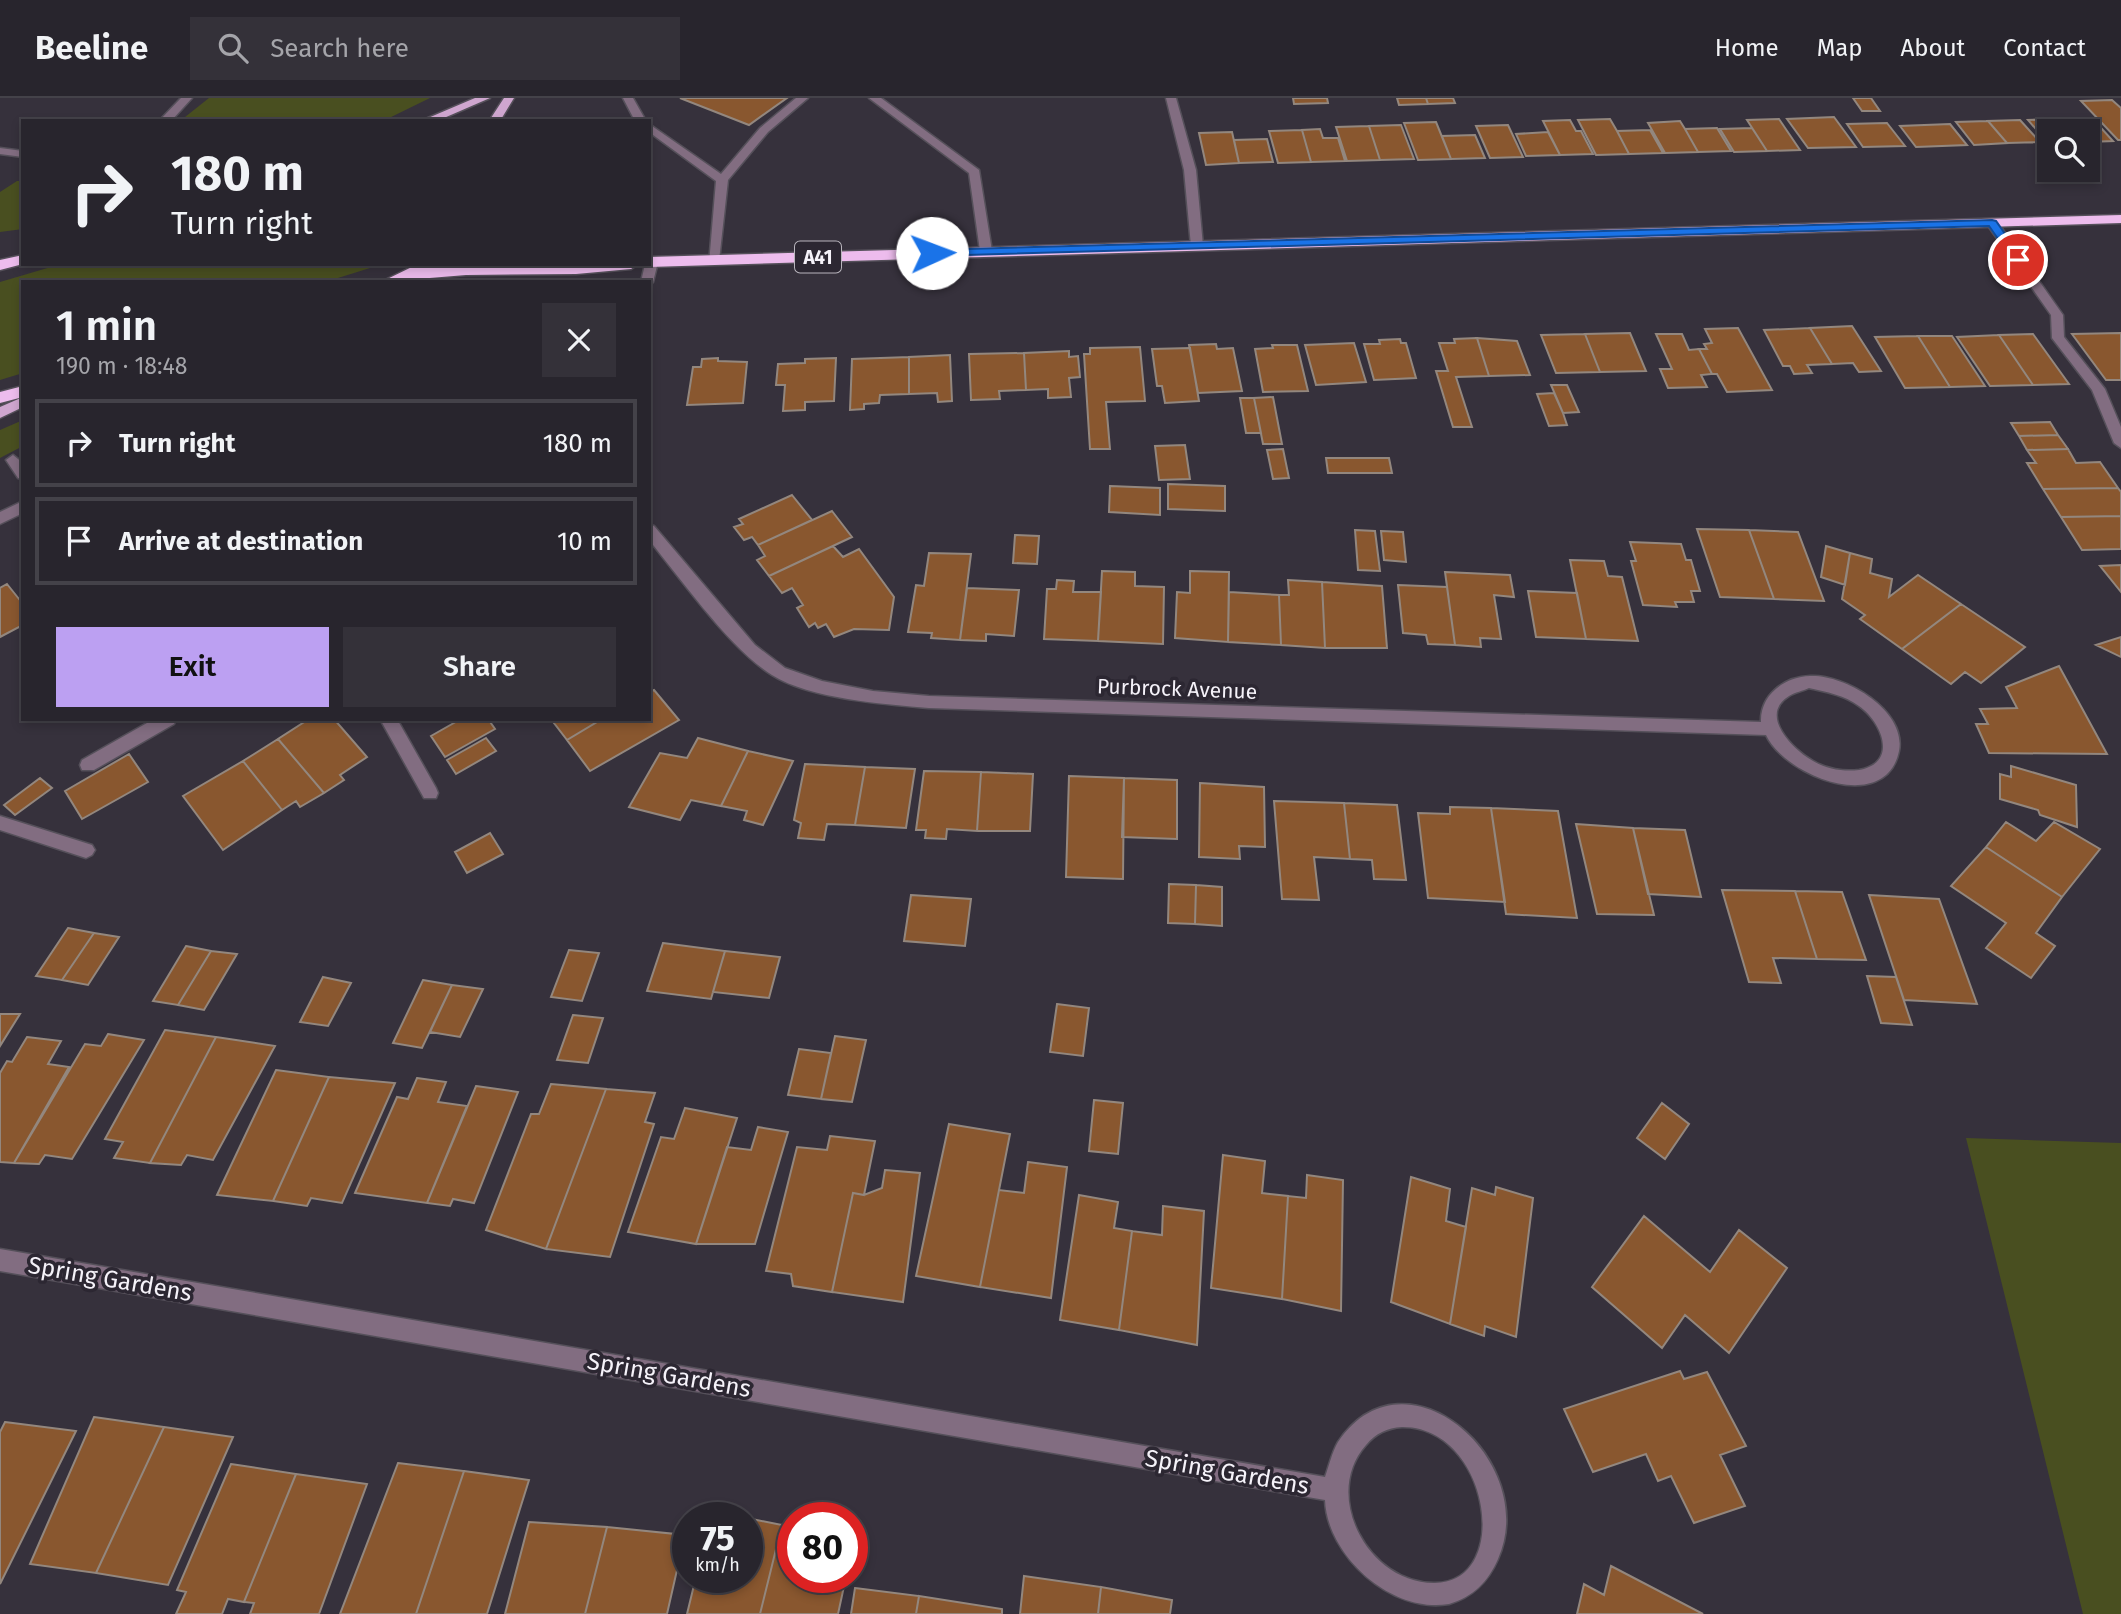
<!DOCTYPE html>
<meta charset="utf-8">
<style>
body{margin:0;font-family:"Fira Sans",sans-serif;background:#343139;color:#f1f3f6;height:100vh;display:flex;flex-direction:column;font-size:26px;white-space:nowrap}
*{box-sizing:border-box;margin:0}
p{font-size:23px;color:#a5a5aa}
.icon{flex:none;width:38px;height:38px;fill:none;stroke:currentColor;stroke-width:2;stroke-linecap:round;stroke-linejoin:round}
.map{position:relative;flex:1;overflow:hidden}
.drawer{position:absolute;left:21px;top:182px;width:630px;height:441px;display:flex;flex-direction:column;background:#28252d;border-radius:0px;box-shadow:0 4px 10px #0003,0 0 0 2px #444249}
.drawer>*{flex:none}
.top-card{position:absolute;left:21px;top:21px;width:630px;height:147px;border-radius:0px;box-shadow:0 4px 10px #0003,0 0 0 2px #444249;background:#28252d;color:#f1f3f6;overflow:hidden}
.controls{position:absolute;left:2037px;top:21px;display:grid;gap:14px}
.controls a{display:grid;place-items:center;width:63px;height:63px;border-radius:0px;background:#28252d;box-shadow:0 4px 10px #0003,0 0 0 2px #444249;font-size:35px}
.speed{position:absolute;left:672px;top:1404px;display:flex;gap:14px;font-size:35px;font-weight:700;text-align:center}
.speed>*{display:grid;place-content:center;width:91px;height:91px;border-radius:50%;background:#28252d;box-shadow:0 4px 10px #0003,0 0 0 2px #444249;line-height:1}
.speed small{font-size:18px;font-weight:400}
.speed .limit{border:10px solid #d22;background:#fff;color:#111}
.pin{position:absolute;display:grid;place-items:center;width:60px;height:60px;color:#fff;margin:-30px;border:4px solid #fff;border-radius:50%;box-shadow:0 2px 7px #0007}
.me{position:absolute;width:77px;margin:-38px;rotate:88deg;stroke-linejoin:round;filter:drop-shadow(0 0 5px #0008)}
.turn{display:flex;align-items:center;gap:24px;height:147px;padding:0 35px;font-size:32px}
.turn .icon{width:91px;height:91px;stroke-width:2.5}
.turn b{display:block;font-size:49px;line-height:60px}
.round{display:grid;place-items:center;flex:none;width:74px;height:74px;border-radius:0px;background:#343139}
.head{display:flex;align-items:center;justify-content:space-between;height:119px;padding:0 35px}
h1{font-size:42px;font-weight:600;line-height:52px}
.action{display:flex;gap:14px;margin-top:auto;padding:14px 35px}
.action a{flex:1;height:80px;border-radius:0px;background:#bca0f2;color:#111;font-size:28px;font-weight:600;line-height:80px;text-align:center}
.action a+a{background:#343139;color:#f1f3f6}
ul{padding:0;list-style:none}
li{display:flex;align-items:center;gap:21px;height:88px;margin:0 14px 10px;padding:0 21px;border:4px solid #444249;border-radius:0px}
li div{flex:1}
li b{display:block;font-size:26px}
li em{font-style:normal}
header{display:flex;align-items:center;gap:42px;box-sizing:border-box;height:98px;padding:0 35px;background:#28252d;border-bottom:2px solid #444249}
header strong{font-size:33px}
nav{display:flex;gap:38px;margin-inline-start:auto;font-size:24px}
.search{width:490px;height:63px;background:#343139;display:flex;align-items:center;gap:18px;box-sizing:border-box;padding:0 24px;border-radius:0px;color:#a5a5aa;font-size:26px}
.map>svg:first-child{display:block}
.green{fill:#494f20}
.building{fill:#89572f;stroke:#93877e;stroke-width:2}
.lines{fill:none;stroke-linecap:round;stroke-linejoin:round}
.minor-casing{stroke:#55505a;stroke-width:3}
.major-casing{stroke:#55505a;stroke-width:3}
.highway-casing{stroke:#55505a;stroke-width:3}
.minor{fill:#826d81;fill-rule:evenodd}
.major{fill:#cfa6cf;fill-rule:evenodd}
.highway{fill:#edbced;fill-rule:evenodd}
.route{fill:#1a73e8;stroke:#114b97;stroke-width:2}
.labels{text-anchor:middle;stroke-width:7;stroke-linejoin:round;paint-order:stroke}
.shield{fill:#2c2732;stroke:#b9b5bd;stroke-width:2}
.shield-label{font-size:19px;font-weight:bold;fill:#f5f2f9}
.street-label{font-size:21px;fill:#f5f2f9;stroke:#2c2732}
.near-street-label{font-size:24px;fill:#f5f2f9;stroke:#2c2732}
</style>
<header>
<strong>Beeline</strong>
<div class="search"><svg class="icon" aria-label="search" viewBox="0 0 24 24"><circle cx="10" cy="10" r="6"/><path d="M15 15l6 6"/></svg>Search here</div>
<nav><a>Home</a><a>Map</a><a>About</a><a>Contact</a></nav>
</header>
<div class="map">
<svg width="2121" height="1516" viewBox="0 0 2121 1516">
<rect width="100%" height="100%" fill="#36313c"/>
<!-- green -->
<path class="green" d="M209,0h221l-47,23h-203z
M17,83h6v48l-23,3v-40z
M61,166h322l-58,18h-302v91l-23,7v-98z
M23,322v26l-23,12v-28z
M1966,1040l155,5v471h-38z"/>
<!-- building -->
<path class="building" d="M680,0h107l-38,27z
M1293,0h34l1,5 -34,1z
M1397,0h29l2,6 -29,1z
M1426,0h27l2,5 -27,1z
M1853,0h18l9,13h-18z
M2112,2l9,8v32h-3l-37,-39z
M1834,19l22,30 -48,1 -21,-29z
M2092,20l21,23 -25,1v-11h-18l-10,-12z
M1610,21l7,12 12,23 -33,1 -18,-35z
M1779,21l21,31 -33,1 -20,-31z
M2060,21l10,12h-21l-1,12 -20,-23z
M1570,22l6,11h5l12,23 -33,1 -17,-34z
M2020,22l20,22 -33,1 -19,-22z
M1680,23l5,8 13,23 -33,1 -17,-30z
M1988,23l19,22 -33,2 -18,-23z
M1436,24l15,37 -33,1 -14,-37z
M1887,25l18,23 -42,1 -16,-23z
M1950,26l17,21 -51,2 -16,-21z
M1401,27l13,34 -34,1 -11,-34z
M1508,27l15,32 -33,1 -14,-32z
M1369,28l11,34 -33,1 -11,-34z
M1717,30l14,23 -33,1 -13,-23z
M1752,30l15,23 -33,1 -14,-23z
M1320,31l3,9h15l7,23 -34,1 -9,-32z
M1302,32l9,32 -33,1 -9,-32z
M1650,32l13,23 -34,1 -12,-23z
M1232,34l7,31 -33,2 -7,-32z
M1548,34l12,23 -34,1 -10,-22z
M1475,37l10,23 -34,1 -9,-23z
M1267,41l6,23 -34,1 -5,-23z
M1852,228l29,45 -22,1 -6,-9 -21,1 -22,-36z
M1738,230l34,62 -45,2 -10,-18h-5l-13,-25h8l-3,-5 8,-1 -7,-14z
M1810,230l22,36 -25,1 5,8 -18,1 -4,-8h-7l-19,-36z
M1630,235l16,38 -46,1 -15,-38z
M2121,235v47h-15l-34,-46z
M1585,236l15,38 -44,1 -15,-38z
M1656,236h26l7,16 10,-1 13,25 -11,1 6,12 -39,1 -8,-19h12z
M2033,236l36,50 -36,1 -34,-50z
M1999,237l34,50 -43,1 -33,-49z
M1918,238l32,51 -45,1 -30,-51z
M1918,238h34l33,50 -35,1z
M1477,240l40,3 13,34 -41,1z
M1477,240l12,38 -33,1 16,50h-19l-17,-56h12l-9,-28h16l-1,-4z
M1400,241l1,4h5l10,35 -42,2 -10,-36h16l-1,-4z
M1354,245l12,39 -50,3 -11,-40z
M1216,246l1,5 16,-1 9,43 -44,2 -9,-48z
M1272,247h25l11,46 -45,1 -8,-43 18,-1z
M1140,249l5,54 -39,1 4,47h-20l-6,-95h6v-6z
M1190,250l9,53 -34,2 -3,-17h-5l-5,-37z
M1069,253v6l9,-1 2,21 -11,1 2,19 -23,1v-9l-22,1 -2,-37z
M1024,255l2,37 -27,1 1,8 -29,1 -2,-46z
M950,257l2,46 -14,1 -1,-9 -28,1v-37z
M909,259v37l-29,1 -1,8 -15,1v5l-14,1 2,-51z
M718,260v3l29,1 -4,41 -56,2 6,-38h8l1,-8z
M836,260l-2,43 -29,1v8l-22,1 2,-26h-9l2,-21 27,-1v-4z
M1551,287h16l12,27 -16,1z
M1554,295l9,20 4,12 -18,1 -12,-32z
M1273,299l9,47h-19l-9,-46z
M1240,300h14l7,35h-15z
M2050,324l8,13 -39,1 -8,-13z
M2058,337l10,14 -41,1 -8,-14z
M1185,347l5,34 -31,1 -4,-34z
M1283,351l6,29 -16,1 -6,-29z
M2068,351l8,14 24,-1 18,26 -75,1 -16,-26h9l-9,-13z
M1326,360h63l3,15h-64z
M1168,386l57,2v25l-57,-2z
M1110,388l50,2v27l-51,-3z
M2118,390l3,4v24l-60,1 -18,-28z
M792,397l20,25 -54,25 -6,-8 -8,3 -10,-13 9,-3 -4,-5z
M832,413l20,26 -83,39 -12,-16 8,-4 -7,-11z
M2121,418v33l-39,1 -21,-33z
M1697,431l52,1 25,69 -54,-2z
M1355,432l20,1 5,40 -22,-1z
M1749,432l49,2 26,69 -50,-2z
M1381,433l22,1 3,30 -22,-2z
M1015,437l24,1 -2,28 -24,-1z
M1630,444l51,2 5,16h5l9,31h-9l3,11h-19l2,5 -34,-2 -12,-44h5z
M833,448l10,11 16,-8 35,48 -5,33 -35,-1 -20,8 -8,-13 -8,4 -3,-5 -6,4 -12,-19 6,-3 -11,-17 -10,5 -13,-17z
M1826,448l24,7 -5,32 -24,-8z
M929,455l42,1 -11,86 -29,-2 1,-5 -24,-1 8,-47 8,1z
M1850,455l22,6 -2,14 22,6 -3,18 29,-22 43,29 -59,45 -42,-30 5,-4 -23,-16z
M1570,462l34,1 4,15 14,1 16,64 -52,-2z
M2121,467v27l-21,-26z
M1102,473l33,1v14l29,1 -1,57 -65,-3z
M1190,473l39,1 -1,70 -53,-4 2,-46 13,1z
M1445,474l65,3 4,22 -20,-2 7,44 -21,-1 1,9 -26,-2z
M1057,482l17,1 -1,11h28l-3,49 -54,-2 3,-50h9z
M1288,482l34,2 3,66 -44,-3 -2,-50h10z
M1322,484l60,4 5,62h-62z
M7,486l16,20v21l-23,12v-49z
M1398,487l49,2 8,58 -27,-1 -2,-9 -23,-2z
M967,490l52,2 -5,46 -28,-2v7l-26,-1z
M1528,493l49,2 9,46 -50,-2z
M1229,494l50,3 2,50 -53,-3z
M1961,506l64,43 -44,36 -16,-11 -14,12 -49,-35z
M2121,539v20l-25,-12z
M2059,568l48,88 -118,-1 -13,-29h12l-8,-15 37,-1 -11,-21z
M654,592l25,30 -89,51 -23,-31 35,-21h47v-27z
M309,621h25l33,38 -27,18 4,5 -20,13 -46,-54z
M461,621h27l7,10 -50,28 -14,-21z
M561,621h41l-35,21 -13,-17z
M486,640l10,13 -40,23 -9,-14z
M698,640l50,13 -27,55 -30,-6 -11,20 -51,-13 31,-54 27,5z
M278,641l46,54 -24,14 -4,-6 -14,9 -39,-49z
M748,653l45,10 -30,64 -19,-5 3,-9 -26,-5z
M129,656l19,28 -66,37 -17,-28z
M243,663l39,49 -59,40 -40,-54z
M805,666l60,3 -10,58 -28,-1 -3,16 -26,-2 3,-15 -7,-3z
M2011,668l65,19 1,42 -37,-12 -2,-5 -38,-11v-25l11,3z
M865,669l50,2 -9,59 -51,-3z
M924,673l57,1 -4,59 -30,-2 -1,10 -21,-1 1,-8h-10z
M981,674l52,2 -3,57h-53z
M1069,678l55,2 -1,101 -57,-2z
M40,680l12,10 -37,27 -11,-10z
M1124,680l53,2v59l-55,-2z
M1200,685l64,4 1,60 -26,-1 1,13 -41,-2z
M1274,703l70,2 6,56 -36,-2 5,43 -37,-1z
M1344,705l53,2 9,75 -32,-1 -2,-19 -22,-1z
M1450,709l41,1 14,94 -77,-4 -10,-85 32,1z
M1491,710l67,3 19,107 -71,-4z
M2006,724l30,19 18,-19 46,27 -38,48 -76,-50z
M1576,726l57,4 21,87 -57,-1z
M1633,730l52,2 16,67 -53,-3z
M490,735l13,21 -36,19 -12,-21z
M1986,749l76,50 -26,36 19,13 -24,32 -45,-30 20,-25 -55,-37z
M1169,786l27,1 -1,39 -27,-1z
M1196,787l26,2v39l-27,-2z
M1722,792l73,1 22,68 -44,-1 8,25 -32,-1z
M1795,793l47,1 24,68 -49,-1z
M911,797l60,4 -6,47 -61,-5z
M1869,797l70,4 38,105 -73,-4z
M68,830l26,5 -32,47 -26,-4z
M94,835l25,4 -31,48 -26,-5z
M663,845l62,8 -14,48 -64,-8z
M186,848l25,5 -33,54 -25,-4z
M569,852l30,3 -17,48 -31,-4z
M211,853l26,3 -33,56 -26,-5z
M725,853l55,6 -11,41 -56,-6z
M1867,878l29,1 16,48 -31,-2z
M323,879l28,6 -23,43 -28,-4z
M423,882l29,5 -30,63 -29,-5z
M452,887l31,4 -23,48 -30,-5z
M1057,906l32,4 -6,48 -33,-4z
M0,916h20l-20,32z
M573,917l30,3 -15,45 -31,-3z
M165,932l51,7 -66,126 -36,-5 9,-16 -18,-3z
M108,936l36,6 -72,119 -27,-4 -6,9 -25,-1 71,-119 16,2z
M835,938l31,4 -14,62 -31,-3z
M27,939l34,4 -13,23 21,3 -55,96 -14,-1v-89l7,-12 5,1z
M216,939l59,9 -62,114 -26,-5 -6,10 -31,-2z
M799,951l32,4 -10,46 -33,-4z
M276,972l53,7 -56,124 -56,-6z
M329,979l66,6 -53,120 -31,-5 -4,8 -34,-5z
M417,980l29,4 -8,20 29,4 -40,97 -72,-10 42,-96 11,2z
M551,986l55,5 -60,160 -60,-19 45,-116h8z
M476,988l42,6 -44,111 -21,-4 -3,7 -23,-3z
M606,991l49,4 -10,29 9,2 -44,133 -64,-8z
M1094,1002l29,3 -5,51 -29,-3z
M1662,1005l27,21 -24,35 -28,-21z
M685,1010l52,10 -41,126 -68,-12 33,-95 13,2z
M949,1026l61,10 -30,153 -64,-11z
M758,1029l30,5 -33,112h-59l31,-97 24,3z
M830,1038l45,5 -11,54 -11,-2 -21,99 -39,-6 -2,-12 -25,-3 31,-124 30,3z
M1223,1057l42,6 -3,32 26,3 -6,103 -71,-11z
M1028,1064l39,5 -16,131 -71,-11 19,-97 25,3z
M885,1072l35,3 -17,129 -71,-10 21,-99 11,2 18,-7z
M1307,1077l36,5 -2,131 -59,-12 6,-103 18,2z
M1411,1079l39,12 -4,32 20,6 -16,97 -59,-22z
M1496,1089l37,11 -17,139 -31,-11 -1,10 -34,-12 22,-136 23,7z
M1079,1097l39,7 -4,26 18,3 -13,99 -59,-10z
M1163,1108l41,5 -7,134 -78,-15 13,-99 30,4z
M1644,1118l66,56 29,-42 48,38 -58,85 -44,-38 -23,33 -70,-61z
M1680,1273l4,8 23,-7 39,74 -26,9 25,51 -51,17 -23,-47 -13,5 -12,-27 -53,18 -29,-63z
M94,1319l70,10 -68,146 -66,-9z
M5,1324l71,9 -76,153v-152z
M164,1329l69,10 -65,148 -72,-12z
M398,1365l66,8 -48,143h-76z
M231,1366l65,10 -52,128 -16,-3 -6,15h-46l10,-22 -9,-2z
M464,1373l65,9 -42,134h-71z
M296,1376l71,10 -48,130h-69l4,-11 -10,-1z
M747,1420l35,7 -22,89h-73l9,-37h51z
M529,1424l78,5 -22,87h-80z
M782,1427l11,2v50h53l-8,37h-78z
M607,1429l78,8 -18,79h-82z
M1611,1468l92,48h-126l7,-30 20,11z
M1024,1478l77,11 -3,27h-78z
M1101,1489l71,13 -2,14h-72z
M855,1490l64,8 -3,18h-65z
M919,1498l83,13v5h-86z"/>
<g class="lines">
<!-- minor casing -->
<g class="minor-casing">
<path id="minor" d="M181,0h11l-21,23h-12z
M623,0h10l13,23h-11z
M796,0h12l-40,34 -40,48 -9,81 -2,3h-8l7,-83 -67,-49v-8l72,50 39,-46z
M869,0h12l98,72 13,81 -2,3 -10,-3 -11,-78z
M1166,0h10l20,72 7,76 -6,4 -6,-4 -7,-76z
M0,50l23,3v6l-23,-3z
M1992,121l4,1 67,95 1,22 41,52 16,38v21l-7,-5 -22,-53 -40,-52 -1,-23 -65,-92z
M652,160l6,4 -5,20 -4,3v-3h-8l4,-18h4v-5z
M13,357l10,8v16l-5,-1 -12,-18z
M23,403v12l-23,11v-12z
M649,427l5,1 101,119 30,23 37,13 51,10 56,5 832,26c-1,-26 22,-45 49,-46 34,-2 97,34 89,75 -13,64 -113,26 -133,-16l-837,-27c-45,-4 -119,-9 -157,-33 -42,-26 -90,-95 -123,-135zM1809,590c18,4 35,7 50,18 23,16 40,57 0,64 -15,2 -33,-1 -46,-9 -20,-11 -55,-46 -24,-65 6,-4 14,-5 20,-8z
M154,621h22l-2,5 -80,46h-12l-2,-5 2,-5z
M380,621h17l39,69 2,5 -2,5h-12z
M0,718l92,29 3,5 -3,5 -6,3 -86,-28z
M0,1151l1325,228c4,-11 7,-25 13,-35 67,-100 203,19 160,117 -10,23 -25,38 -49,45 -58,10 -122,-49 -124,-104l-1325,-229zM1402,1329c87,-1 112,155 33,156 -66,1 -114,-87 -69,-138 10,-12 21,-17 36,-18z"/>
</g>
<!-- major casing -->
<g class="major-casing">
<path id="major" d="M475,0h15l-53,23h-16z
M504,0h10l-14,23h-11z
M23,299v10l-23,11v-11z"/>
</g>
<!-- highway casing -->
<g class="highway-casing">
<path id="highway" d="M2121,117v8l-1472,44 -6,-3h6v-7z
M23,157v9l-23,6v-10z
M418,166h12l1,4 207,-4 -7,5 -55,5 -110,1 -85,7z
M23,288v11l-23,6v-11z"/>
</g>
<!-- minor -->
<use href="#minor" class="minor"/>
<!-- major -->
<use href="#major" class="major"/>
<!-- highway -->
<use href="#highway" class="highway"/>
</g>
<!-- route -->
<path class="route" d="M1992,122l4,1 26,37v4h-8l-25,-36 -1057,30 -6,-3 6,-3z"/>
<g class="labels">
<!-- shield labels -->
<rect class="shield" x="795" y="143.5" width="46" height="31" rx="5"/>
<g class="shield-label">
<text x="818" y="166">A41</text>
</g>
<!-- street labels -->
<g class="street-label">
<text transform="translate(1177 591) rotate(2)" y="7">Purbrock Avenue</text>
</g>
<!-- near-street labels -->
<g class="near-street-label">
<text transform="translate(110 1181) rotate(10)" y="8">Spring Gardens</text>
<text transform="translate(669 1277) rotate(10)" y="8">Spring Gardens</text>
<text transform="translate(1227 1374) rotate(10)" y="8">Spring Gardens</text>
</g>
</g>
</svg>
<div class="controls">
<a><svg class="icon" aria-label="search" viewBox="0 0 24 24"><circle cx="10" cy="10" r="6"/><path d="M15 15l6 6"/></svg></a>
</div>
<div class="speed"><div>75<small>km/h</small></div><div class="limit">80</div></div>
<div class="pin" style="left:2018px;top:162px;background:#d93025"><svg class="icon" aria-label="arrive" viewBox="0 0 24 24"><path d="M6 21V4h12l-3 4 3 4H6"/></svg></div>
<svg class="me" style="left:932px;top:155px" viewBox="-20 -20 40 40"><circle r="19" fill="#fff"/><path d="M0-13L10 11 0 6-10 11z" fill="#1a73e8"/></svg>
<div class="top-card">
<div class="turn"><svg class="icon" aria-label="right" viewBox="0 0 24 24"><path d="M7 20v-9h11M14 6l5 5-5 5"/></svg><div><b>180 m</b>Turn right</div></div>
</div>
<section class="drawer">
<div class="head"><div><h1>1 min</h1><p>190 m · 18:48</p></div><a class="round"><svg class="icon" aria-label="close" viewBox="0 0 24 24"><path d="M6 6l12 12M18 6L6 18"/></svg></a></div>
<ul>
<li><svg class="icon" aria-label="right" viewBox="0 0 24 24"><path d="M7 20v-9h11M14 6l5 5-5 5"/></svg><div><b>Turn right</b></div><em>180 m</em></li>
<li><svg class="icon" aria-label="arrive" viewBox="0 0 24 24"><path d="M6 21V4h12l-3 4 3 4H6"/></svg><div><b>Arrive at destination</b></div><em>10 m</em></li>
</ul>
<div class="action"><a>Exit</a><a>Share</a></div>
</section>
</div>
